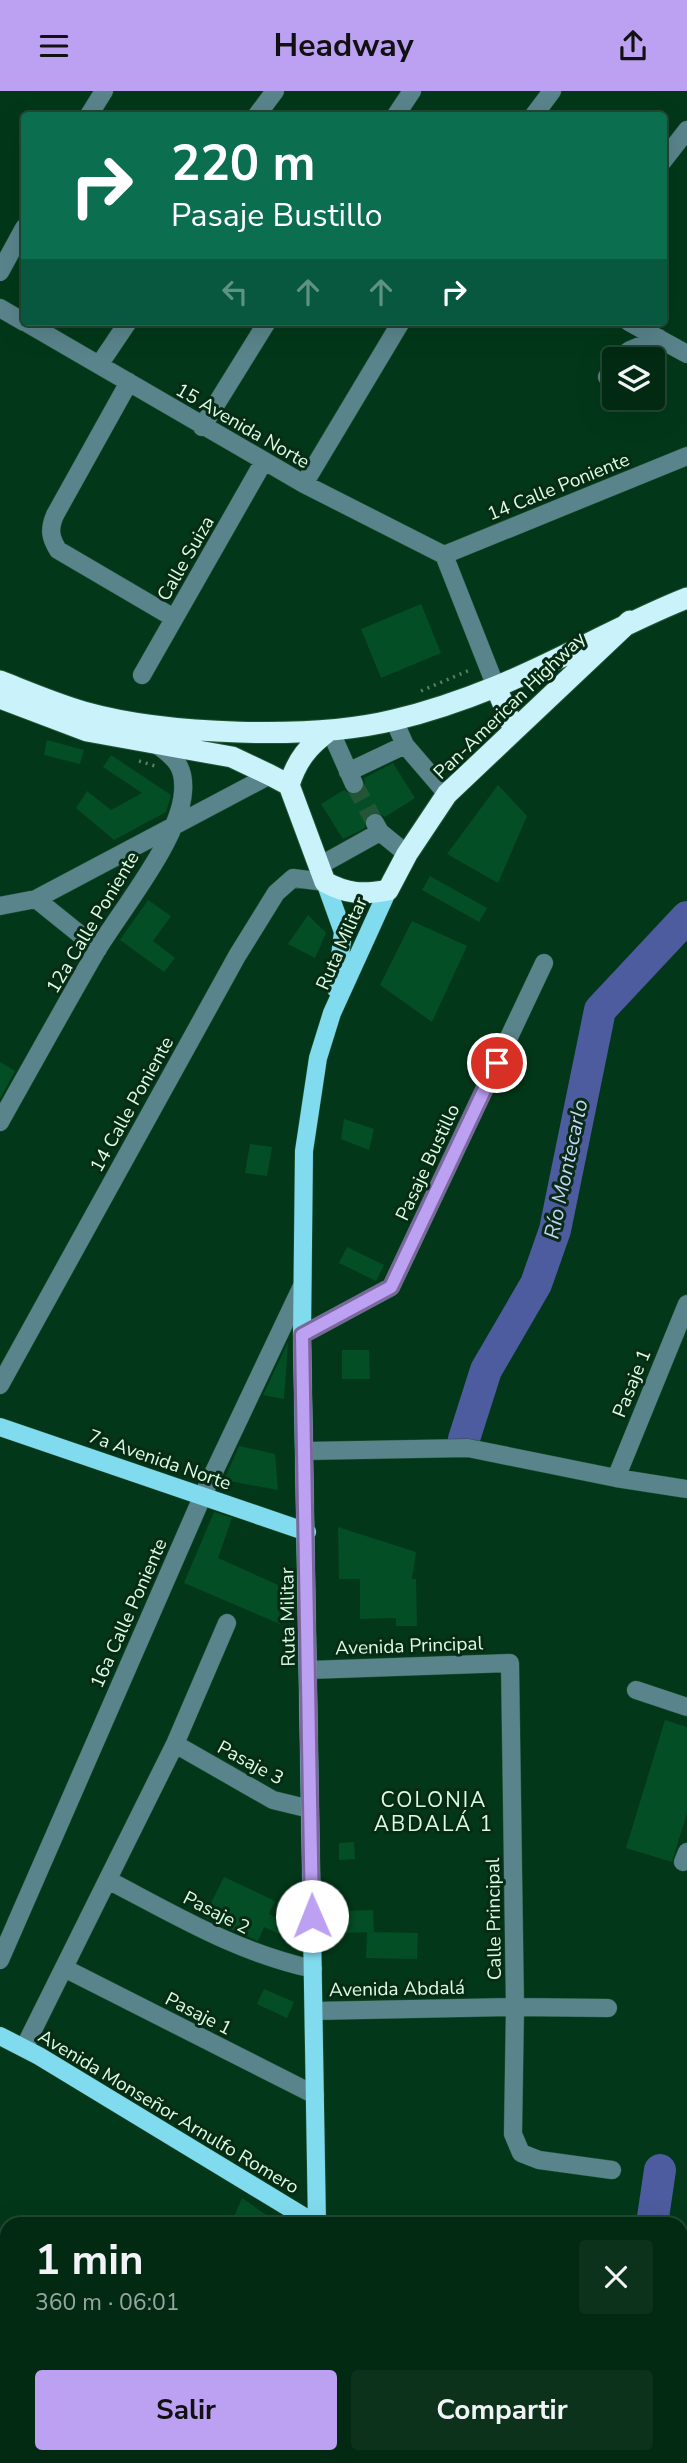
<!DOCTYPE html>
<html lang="es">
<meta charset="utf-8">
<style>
body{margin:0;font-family:"Nunito Sans",sans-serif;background:#0c321c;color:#f1f3f6;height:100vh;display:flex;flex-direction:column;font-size:26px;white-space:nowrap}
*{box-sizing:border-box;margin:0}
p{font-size:23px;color:#96a7a0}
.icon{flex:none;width:38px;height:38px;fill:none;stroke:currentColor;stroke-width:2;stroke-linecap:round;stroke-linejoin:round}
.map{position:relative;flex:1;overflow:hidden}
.sheet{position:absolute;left:0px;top:2126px;width:688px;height:247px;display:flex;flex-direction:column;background:#022a13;border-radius:21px 21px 0 0;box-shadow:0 7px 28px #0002,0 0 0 2px #234633}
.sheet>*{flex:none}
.guide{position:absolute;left:21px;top:21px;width:646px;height:214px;border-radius:7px;box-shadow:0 7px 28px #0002,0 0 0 2px #234633;background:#0b6e4f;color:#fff;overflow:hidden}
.buttons{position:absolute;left:602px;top:256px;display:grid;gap:14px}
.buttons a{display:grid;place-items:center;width:63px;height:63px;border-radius:7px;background:#022a13;box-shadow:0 7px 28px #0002,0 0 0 2px #234633;font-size:35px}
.pin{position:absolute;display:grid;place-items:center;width:60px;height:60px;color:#fff;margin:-30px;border:4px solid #fff;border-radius:50%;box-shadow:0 2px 7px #0007}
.me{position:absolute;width:77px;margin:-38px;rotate:359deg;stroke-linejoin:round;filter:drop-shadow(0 0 5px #0008)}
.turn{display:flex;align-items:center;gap:24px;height:147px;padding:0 35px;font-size:32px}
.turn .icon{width:91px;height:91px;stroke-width:2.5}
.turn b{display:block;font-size:49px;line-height:60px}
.lanes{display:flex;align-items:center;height:66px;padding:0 35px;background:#0003;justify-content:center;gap:35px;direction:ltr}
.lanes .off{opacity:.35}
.round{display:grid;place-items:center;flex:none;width:74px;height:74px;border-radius:7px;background:#0c321c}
.head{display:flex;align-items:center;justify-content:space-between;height:119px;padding:0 35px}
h1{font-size:42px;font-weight:700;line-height:52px}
.action{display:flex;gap:14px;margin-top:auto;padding:14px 35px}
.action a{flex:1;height:80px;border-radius:7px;background:#bca0f2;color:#111;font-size:28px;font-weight:700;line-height:80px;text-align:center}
.action a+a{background:#0c321c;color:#f1f3f6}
header{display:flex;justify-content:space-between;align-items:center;height:91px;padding:0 35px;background:#bca0f2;color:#111;font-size:32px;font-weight:700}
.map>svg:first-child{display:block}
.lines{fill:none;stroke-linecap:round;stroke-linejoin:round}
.stream{stroke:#4d5c9e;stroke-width:5}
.river{stroke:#4d5c9e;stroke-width:32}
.building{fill:#044e25}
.minor-tunnel{stroke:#235637;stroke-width:18;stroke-dasharray:18 9;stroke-linecap:butt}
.minor-casing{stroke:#215435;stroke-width:19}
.major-casing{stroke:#215435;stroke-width:19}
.highway-casing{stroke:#215435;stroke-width:23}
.path{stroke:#548365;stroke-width:3.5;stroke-dasharray:2 5;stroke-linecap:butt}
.minor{stroke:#5a848c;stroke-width:18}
.major{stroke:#7fdbed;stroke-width:18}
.highway{stroke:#caf2fb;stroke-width:21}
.route-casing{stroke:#7a689d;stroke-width:18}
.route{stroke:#bca0f2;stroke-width:12}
.labels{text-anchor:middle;stroke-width:6;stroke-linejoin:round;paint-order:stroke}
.street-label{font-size:19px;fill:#dcfde3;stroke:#082b15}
.water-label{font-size:21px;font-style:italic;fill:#c6d2f8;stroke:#082b15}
.neighbourhood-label{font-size:21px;letter-spacing:2px;fill:#dcfde3;stroke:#082b15}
</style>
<header><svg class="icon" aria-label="menu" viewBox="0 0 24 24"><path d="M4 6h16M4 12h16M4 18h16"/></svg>Headway<svg class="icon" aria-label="share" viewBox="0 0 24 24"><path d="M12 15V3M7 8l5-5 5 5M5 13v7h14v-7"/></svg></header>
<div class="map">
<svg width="687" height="2372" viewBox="0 0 687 2372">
<rect width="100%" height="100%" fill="#023819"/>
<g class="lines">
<!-- stream -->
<path class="stream" d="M654,2366l1,6"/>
<!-- river -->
<path class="river" d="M464,1348l22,-69 50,-86 19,-54 45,-220 87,-93
M652,2133l8,-54
M654,2366l1,6"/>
</g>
<!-- building -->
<path class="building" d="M421,513l20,49 -60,25 -20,-49z
M47,649l37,10 -4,14 -36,-9z
M111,664l60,40 -5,17 -52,28 -38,-32 11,-17 24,19 31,-17 -39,-26z
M393,672l22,35 -30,19 -9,-5 -7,1 -4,5v10l-22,11 -22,-35 23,-14 8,5 7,-1 6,-8 -1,-8z
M498,694l29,31 -29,67 -51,-29z
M430,785l57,32 -8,14 -57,-32z
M148,809l23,16 -18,25 22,17 -11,14 -44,-32z
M308,824l18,18 -11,25 -27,-14z
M412,830l55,25 -35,76 -52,-37z
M0,971l15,9 -15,28z
M344,1028l30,10 -5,21 -28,-11z
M250,1053l22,3 -5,29 -22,-3z
M347,1156l37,18 -8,16 -37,-18z
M288,1251l-4,57 -21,-4z
M342,1259h27l1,29h-28z
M239,1355l36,8 3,36 -54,-10z
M214,1421l18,6 -14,40 60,27 2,39 -96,-41z
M338,1436l78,25 -4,27h4l1,47h-21v-8l-36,1v-40h-21z
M665,1629l22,7v86l-15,49 -46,-14z
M354,1751l1,17 -16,1v-17z
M224,1786l51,24 -6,13 18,9 -6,12 -17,-8 -6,14 -54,-24z
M373,1819l1,22 -32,1v-22z
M367,1841l51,1 -1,26 -51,-1z
M264,1898l30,13 -7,16 -30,-14z
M242,2107l37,26h-48z"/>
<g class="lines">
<!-- minor-tunnel -->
<path class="minor-tunnel" d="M354,693l21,39"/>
<!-- minor casing -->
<g class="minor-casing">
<path id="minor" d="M89,24l15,-24
M257,24l18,-24
M396,24l16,-24
M534,24l18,-24
M663,70l24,-31
M0,181l24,-44
M0,217l24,14
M25,231l279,162 140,71
M629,231l58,32
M618,268l12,-9 29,-12
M99,274l29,-43
M607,286l7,-13
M129,291l-74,133c-6,14 -5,22 3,35l116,68
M202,336l65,-105
M304,393l97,-162
M444,464l243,-99
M444,464l52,132
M142,584l122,-214
M394,629l11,25 42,49
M330,639l24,54
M348,681l57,-27
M375,732l5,9 27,22
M319,775l61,-34
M36,808l62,50
M0,815l36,-7 234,-124
M0,1031c32,-57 64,-115 97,-172 25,-41 83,-112 86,-158 2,-24 -7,-34 -26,-47
M302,1244l89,-48 153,-324
M0,1294l237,-429 39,-63 17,-15 32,4
M306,1360l162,-3 148,30 71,11
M616,1387l71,-174
M309,1579l201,-7 5,344 -2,127 8,19 18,7 73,10
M636,1599l51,17
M175,1653l98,56 37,9
M683,1771l4,-10
M108,1789c69,36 128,72 205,89
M0,1869l203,-465 99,-209
M64,1877l251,127
M314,1920l201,-4 93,1
M24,1957l151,-304 52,-121
M681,2271l6,1
M117,2366l5,6
M243,2372l12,-6"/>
</g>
<!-- major casing -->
<g class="major-casing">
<path id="major" d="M325,791l18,50 -7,57
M0,1336l307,105
M0,1945l39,20 277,168
M317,2133l-15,-889 2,-184 14,-93 14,-45 56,-123
M324,2366v6"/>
</g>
<!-- highway casing -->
<g class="highway-casing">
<path id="highway" d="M0,590c28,11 56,23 84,31 82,23 228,28 310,8 34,-8 69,-20 101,-33 65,-26 126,-63 192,-89
M496,596l18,43
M0,607l87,33 145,26 38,18 19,10 36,97c22,12 38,13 63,8l19,-36 40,-60 183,-173
M289,694c8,-25 19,-39 41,-55"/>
</g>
<!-- path -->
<path class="path" d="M421,600l51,-22
M139,670l16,5"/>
<!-- minor -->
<use href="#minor" class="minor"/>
<!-- major -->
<use href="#major" class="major"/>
<!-- highway -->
<use href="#highway" class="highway"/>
</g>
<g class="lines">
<!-- route casing -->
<g class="route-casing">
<path id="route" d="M312,1825l-10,-581 89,-48 106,-224"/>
</g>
<!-- route -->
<use href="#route" class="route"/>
</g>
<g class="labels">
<!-- street labels -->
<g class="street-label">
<text transform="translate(243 334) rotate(30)" y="7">15 Avenida Norte</text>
<text transform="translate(558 395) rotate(-22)" y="7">14 Calle Poniente</text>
<text transform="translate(185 467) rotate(-60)" y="7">Calle Suiza</text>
<text transform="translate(509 614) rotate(-44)" y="7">Pan-American Highway</text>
<text transform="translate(92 831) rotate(-59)" y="7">12a Calle Poniente</text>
<text transform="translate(341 852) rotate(-66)" y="7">Ruta Militar</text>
<text transform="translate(131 1013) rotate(-61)" y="7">14 Calle Poniente</text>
<text transform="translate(427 1071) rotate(-65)" y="7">Pasaje Bustillo</text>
<text transform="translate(631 1292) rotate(-68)" y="7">Pasaje 1</text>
<text transform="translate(160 1368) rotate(19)" y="7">7a Avenida Norte</text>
<text transform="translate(128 1522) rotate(-66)" y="7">16a Calle Poniente</text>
<text transform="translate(287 1526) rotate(-91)" y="7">Ruta Militar</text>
<text transform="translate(409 1554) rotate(-2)" y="7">Avenida Principal</text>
<text transform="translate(251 1671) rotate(28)" y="7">Pasaje 3</text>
<text transform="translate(217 1821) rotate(27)" y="7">Pasaje 2</text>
<text transform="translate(493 1828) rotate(-91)" y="7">Calle Principal</text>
<text transform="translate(397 1897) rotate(-1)" y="7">Avenida Abdalá</text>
<text transform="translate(199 1922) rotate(27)" y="7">Pasaje 1</text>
<text transform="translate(169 2020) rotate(31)" y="7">Avenida Monseñor Arnulfo Romero</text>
</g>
<!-- water labels -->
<g class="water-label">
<text transform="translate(566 1078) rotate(-78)" y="7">Río Montecarlo</text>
</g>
<!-- neighbourhood labels -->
<g class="neighbourhood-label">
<text x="434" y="1716">COLONIA<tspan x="434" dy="24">ABDALÁ 1</tspan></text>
</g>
</g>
</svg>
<div class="buttons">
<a><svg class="icon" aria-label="layers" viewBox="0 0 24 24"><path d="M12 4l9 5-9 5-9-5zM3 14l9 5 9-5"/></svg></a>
</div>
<div class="pin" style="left:497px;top:972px;background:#d93025"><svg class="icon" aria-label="arrive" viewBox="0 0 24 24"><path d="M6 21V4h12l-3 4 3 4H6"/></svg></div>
<svg class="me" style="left:312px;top:1825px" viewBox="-20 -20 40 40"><circle r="19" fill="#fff"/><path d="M0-13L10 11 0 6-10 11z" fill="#bca0f2"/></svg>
<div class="guide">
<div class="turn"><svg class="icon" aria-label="right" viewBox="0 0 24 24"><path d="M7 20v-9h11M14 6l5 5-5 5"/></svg><div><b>220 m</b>Pasaje Bustillo</div></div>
<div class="lanes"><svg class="icon off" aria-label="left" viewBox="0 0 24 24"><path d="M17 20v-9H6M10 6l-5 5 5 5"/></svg><svg class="icon off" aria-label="ahead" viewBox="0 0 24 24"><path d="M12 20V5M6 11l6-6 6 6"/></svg><svg class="icon off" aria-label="ahead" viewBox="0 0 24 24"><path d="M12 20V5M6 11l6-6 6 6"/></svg><svg class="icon" aria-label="right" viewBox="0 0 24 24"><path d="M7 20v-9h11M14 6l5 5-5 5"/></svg></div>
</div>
<section class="sheet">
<div class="head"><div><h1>1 min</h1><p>360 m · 06:01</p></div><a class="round"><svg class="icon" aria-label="close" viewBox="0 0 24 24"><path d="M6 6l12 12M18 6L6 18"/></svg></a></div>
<div class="action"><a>Salir</a><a>Compartir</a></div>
</section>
</div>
